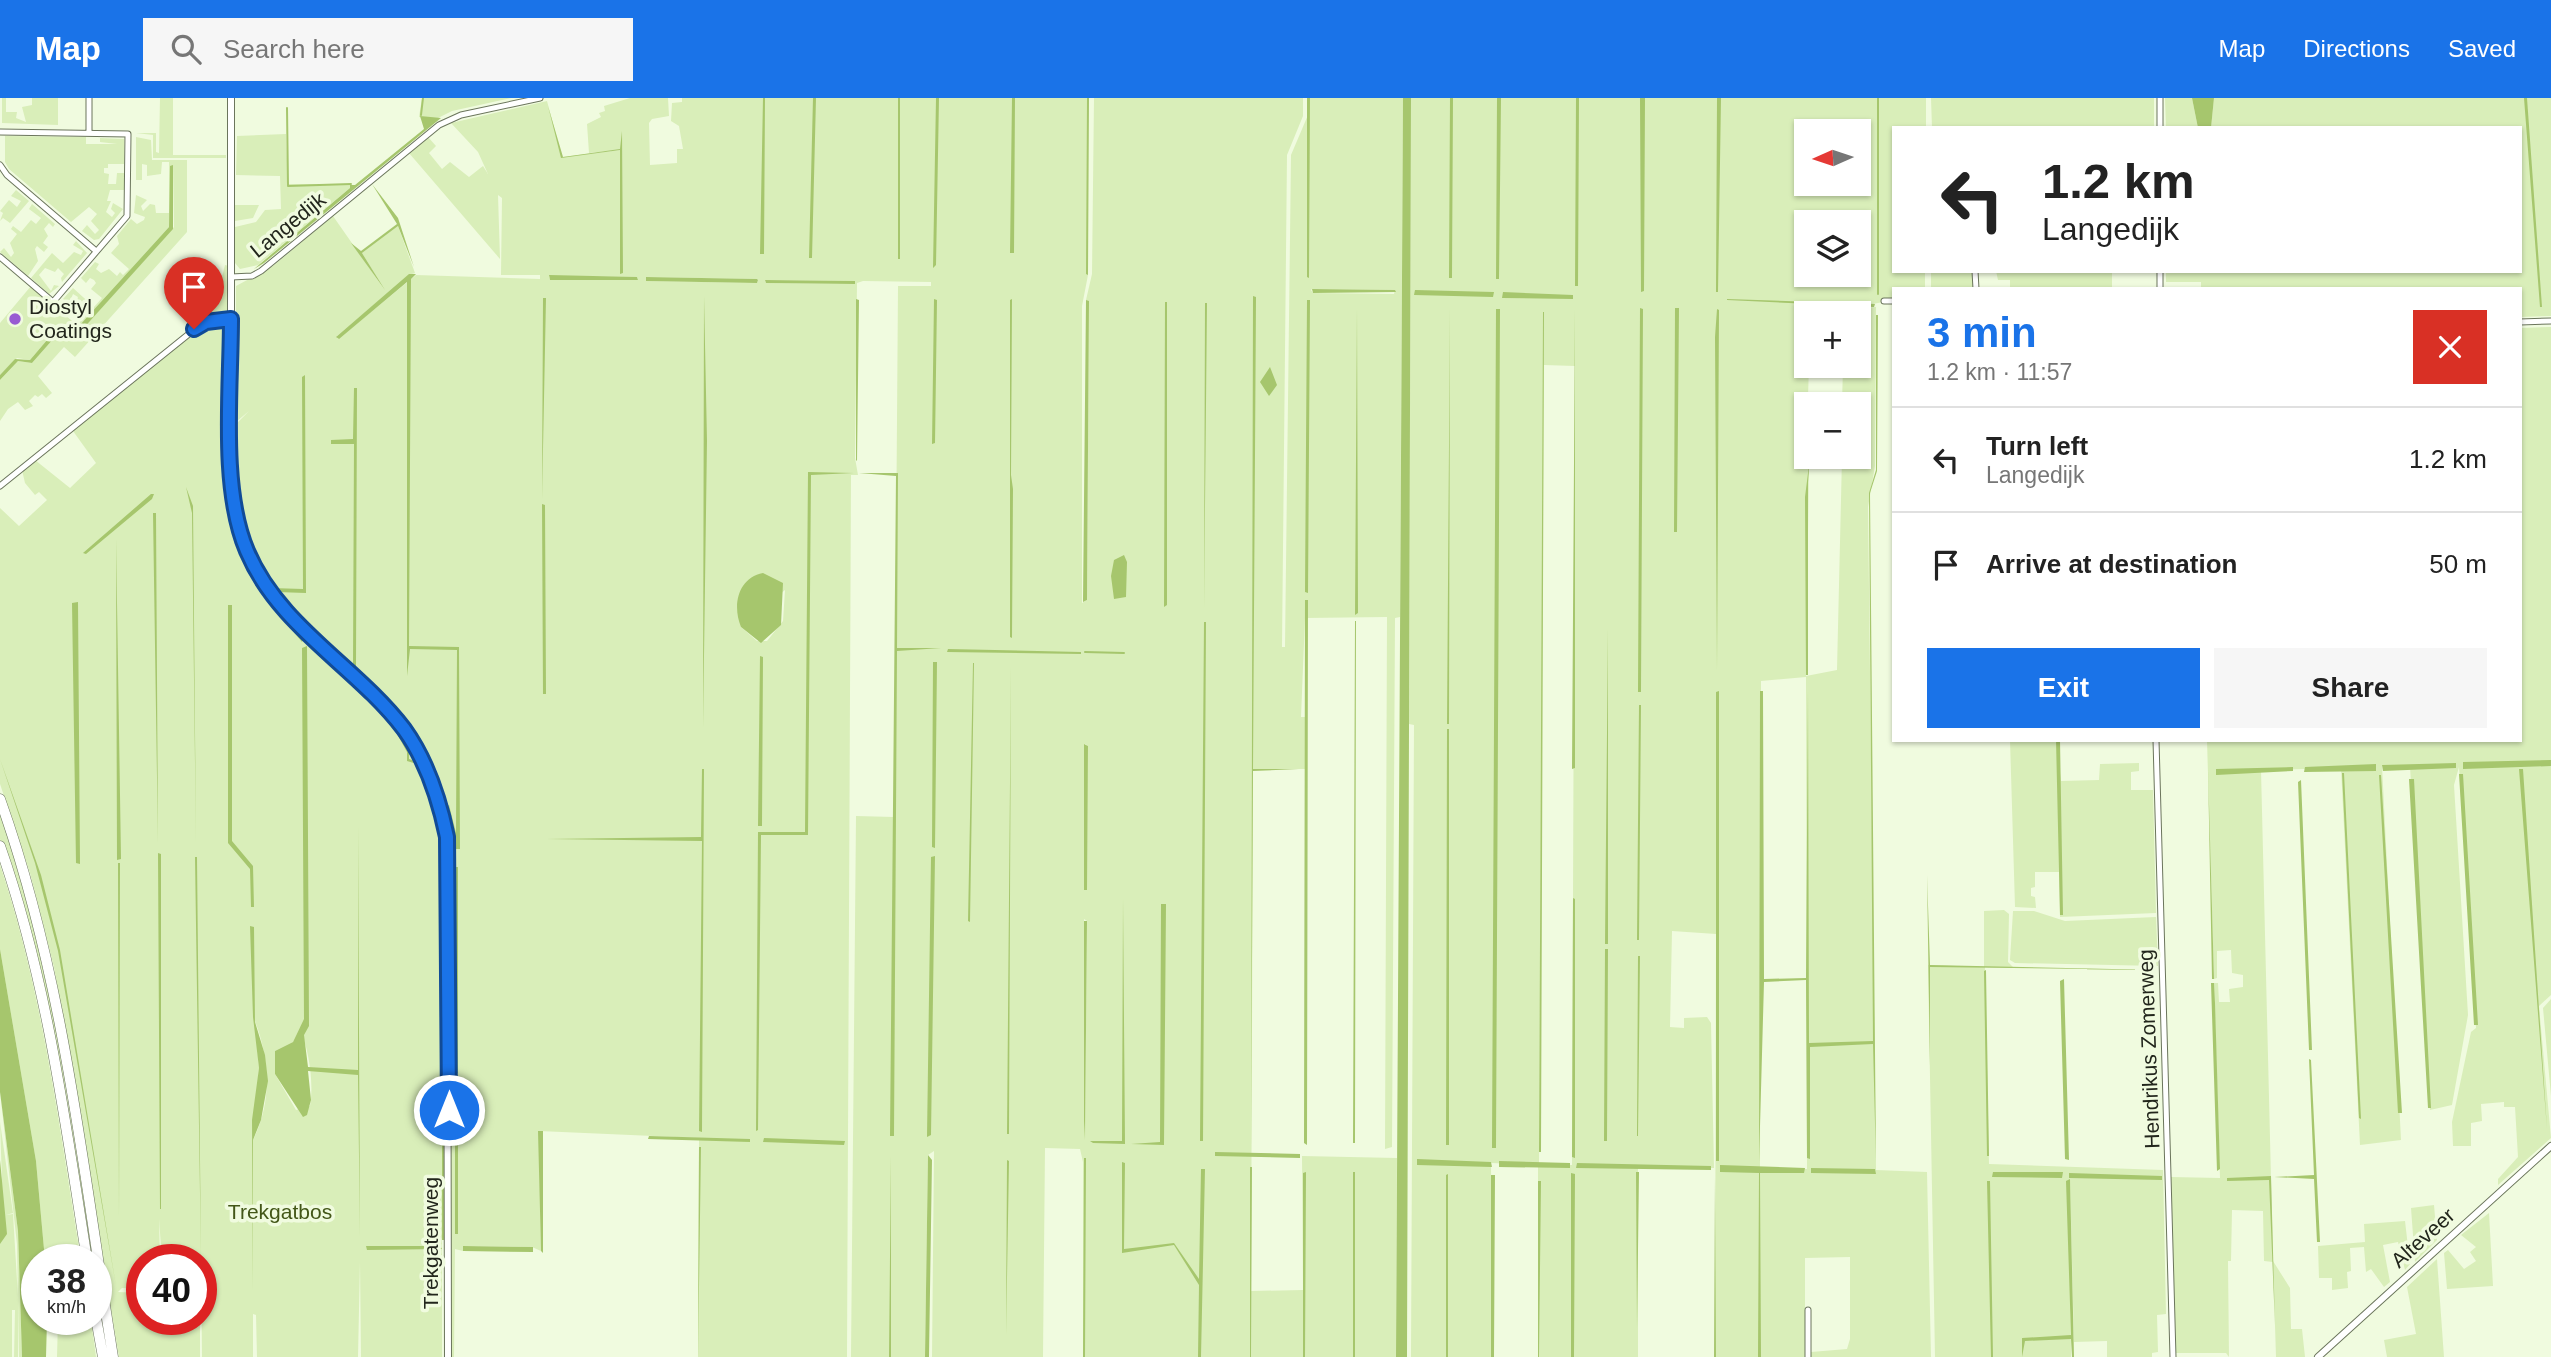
<!DOCTYPE html>
<meta charset="utf-8">
<style>
body{margin:0;font-family:Helvetica,sans-serif;background:#f6f6f6;color:#222;height:100vh;display:flex;flex-direction:column;font-size:26px;white-space:nowrap}
*{box-sizing:border-box;margin:0}
p{font-size:23px;color:#767676}
.icon{flex:none;width:38px;height:38px;fill:none;stroke:currentColor;stroke-width:2;stroke-linecap:round;stroke-linejoin:round}
.map{position:relative;flex:1;overflow:hidden}
.panel{position:absolute;left:1892px;top:189px;width:630px;height:455px;display:flex;flex-direction:column;background:#fff;border-radius:0px;box-shadow:0 2px 5px #0004}
.panel>*{flex:none}
.banner{position:absolute;left:1892px;top:28px;width:630px;height:147px;border-radius:0px;box-shadow:0 2px 5px #0004;background:#fff;color:#222;overflow:hidden}
.needle{width:46px;rotate:267deg}
.buttons{position:absolute;left:1794px;top:21px;display:grid;gap:14px}
.buttons a{display:grid;place-items:center;width:77px;height:77px;border-radius:0px;background:#fff;box-shadow:0 2px 5px #0004;font-size:35px}
.speed{position:absolute;left:21px;top:1146px;display:flex;gap:14px;font-size:35px;font-weight:700;text-align:center}
.speed>*{display:grid;place-content:center;width:91px;height:91px;border-radius:50%;background:#fff;box-shadow:0 2px 5px #0004;line-height:1}
.speed small{font-size:18px;font-weight:400}
.speed .limit{border:10px solid #d22;background:#fff;color:#111}
.pin{position:absolute;display:grid;place-items:center;width:60px;height:60px;color:#fff;margin:-72px -30px;border-radius:50% 50% 50% 0;rotate:-45deg;box-shadow:0 0 7px #0007}
.pin .icon{rotate:45deg}
.me{position:absolute;width:77px;margin:-38px;rotate:0deg;stroke-linejoin:round;filter:drop-shadow(0 0 5px #0008)}
.turn{display:flex;align-items:center;gap:24px;height:147px;padding:0 35px;font-size:32px}
.turn .icon{width:91px;height:91px;stroke-width:2.5}
.turn b{display:block;font-size:49px;line-height:60px}
.round{display:grid;place-items:center;flex:none;width:74px;height:74px;border-radius:0px;background:#f6f6f6}
.head{display:flex;align-items:center;justify-content:space-between;height:119px;padding:0 35px}
h1{font-size:42px;font-weight:600;line-height:52px;color:#1a73e8}
.button{display:flex;gap:14px;margin-top:auto;padding:14px 35px}
.button a{flex:1;height:80px;border-radius:0px;background:#1a73e8;color:#fff;font-size:28px;font-weight:600;line-height:80px;text-align:center}
.button a+a{background:#f6f6f6;color:#222}
ul{padding:0;list-style:none}
li{display:flex;align-items:center;gap:21px;height:105px;padding:0 35px;border-top:2px solid #e0e0e0}
li div{flex:1}
li b{display:block;font-size:26px}
li em{font-style:normal}
header{display:flex;align-items:center;gap:42px;box-sizing:border-box;height:98px;padding:0 35px;background:#1a73e8;color:#fff}
header strong{font-size:33px}
nav{display:flex;gap:38px;margin-inline-start:auto;font-size:24px}
.search{width:490px;height:63px;background:#f6f6f6;display:flex;align-items:center;gap:18px;box-sizing:border-box;padding:0 24px;border-radius:0px;color:#767676;font-size:26px}
.map>svg:first-child{display:block}
.green{fill:#d9eeb9;fill-rule:evenodd}
.water{fill:#a6c66d}
.lines{fill:none;stroke-linecap:round;stroke-linejoin:round}
.stream{stroke:#a6c66d;stroke-width:2}
.minor-casing{stroke:#6b755c;stroke-width:7}
.tertiary-casing{stroke:#6b755c;stroke-width:8}
.motorway-casing{stroke:#6b755c;stroke-width:11}
.minor{stroke:#fff;stroke-width:5}
.tertiary{stroke:#fff;stroke-width:6}
.motorway{stroke:#fff;stroke-width:10}
.route-casing{stroke:#114b97;stroke-width:18}
.route{stroke:#1a73e8;stroke-width:12}
.poi-dot{fill:#985bd2;stroke:#f0fbdf;stroke-width:2.5}
.labels{text-anchor:middle;stroke-width:7;stroke-linejoin:round;paint-order:stroke}
.street-label{font-size:21px;fill:#22261c;stroke:#f0fbdf}
.poi-label{font-size:21px;fill:#22261c;stroke:#f0fbdf;text-anchor:start}
.park-label{font-size:21px;fill:#435718;stroke:#f0fbdf}
</style>
<header>
<strong>Map</strong>
<div class="search"><svg class="icon" aria-label="search" viewBox="0 0 24 24"><circle cx="10" cy="10" r="6"/><path d="M15 15l6 6"/></svg>Search here</div>
<nav><a>Map</a><a>Directions</a><a>Saved</a></nav>
</header>
<div class="map">
<svg width="2551" height="1259" viewBox="0 0 2551 1259">
<rect width="100%" height="100%" fill="#f0fbdf"/>
<!-- green -->
<path class="green" d="M2,0h4v14h11l-1,6 10,4 -4,-15 10,-2v-7h26v27l-56,-2z
M160,0h13v57h53v3h-73v-23l-17,-2h20v19l3,1z
M422,0h89l-59,13 -16,8 -17,-2z
M630,0h38l1,18 -17,3 -3,4 1,42 27,-2v-14h6l-4,-23 -8,-5 1,-18 10,-1v-4h405l1,177 -6,31v297l5,-3 2,-298 -3,-2 6,-26 2,-176h209v18l-16,39 -5,492h3l6,-492 17,-40v-17h95l-3,519 -5,1 -3,529 -7,2 2,-532 -82,1 -4,99h5v52h-53l-2,522 52,-1 -1,-134 95,2 -1,199h-313v-195l-3,-13 -35,-1 -2,209h-111l2,-206 -6,4 -3,202h-74l5,-541 38,1 4,-531h33v-4l-68,-1 -6,2 -2,175 3,17h-7l-4,882h-149l1,-219 -160,-7 2,120 -9,-4 -68,-1 -1,5 -8,-2 -1,108h-4l-3,-533 -21,-65 -18,-33 -116,-117c-31,-39 -53,-80 -56,-131 -1,-18 1,-36 0,-54l13,-13 -13,11v-136l37,-20 60,-50 51,73 -22,-36 36,-27 17,47 -6,2 -72,61 1,3 78,-64 124,4v-4h-39l1,-77 -4,-3 2,64 -91,-106 19,-16 8,9 -7,7 13,16 8,-7 19,15 14,-11 5,8 -10,-22 -27,-29 96,-22 15,56 58,-7 -31,3 -2,-29 14,-7 -2,-4 6,-2 -1,-5zM549,178l88,1 1,3h-88zM647,179l110,2 1,1 -1,3 -110,-2zM765,182l89,1 1,3 -89,-1zM1311,192l1,-1 83,1 -1,4 -81,-1zM785,492l-2,31 -16,20h-10l-16,-14zM1085,646l3,2 -4,144v-145zM1084,821l3,2 -2,219z
M1411,0h515v30h-32v143h31v18h-31l-1,11 -20,4 -63,-1v10h-4v53h3l-3,91h3v5l-3,214 31,-6 5,-213h16v-53h-16l1,-38h15v-53h-15v-4l33,-2 -1,159 -7,41 8,663 51,2 4,185h-120v-5l36,-3 3,-10v-82l-45,1v99h-90l1,-423 -44,-3 -2,96 14,1v-10l23,-1 4,6 3,145 -76,-1v190h-100v-192l-47,-2 1,194h-81l3,-632 -5,-1zM1806,33h52v53h-52zM1806,124h52v53h-52zM1544,267l31,1 -3,799 -33,-1zM1806,579l1,492 -47,-1 1,-487z
M1931,0h223v30h-222z
M2165,0h27l6,30h-32z
M2214,0h337v218l-31,1v-28h-319v-7h-35v-11h354v-143h-309z
M286,36l2,50h63l-1,4 -92,77 -18,4 -5,-6v-36l21,-5 9,-12 16,-1 -1,-33 -44,-1 1,-39z
M5,38l81,1v7h31l-17,-2v-4l24,1v25h-16v4h-4v5l5,1 -1,10h8l1,-11h7v17h-14l-3,11h4l-5,11 6,5 3,-4 -4,-4 2,-6 10,6 -24,30 -5,1 -12,-9 5,-6 8,9 4,-4 -8,-9 6,-7 -8,-7 -18,15 -62,-53 -4,-7z
M136,39l15,3 1,20h35v72l-112,125 -11,-10 -26,29 14,17 -6,5 -4,-4 -4,3 -3,-2 -6,6 4,5 -8,4 -7,-8 -10,7 -8,12v-41l18,-19 14,2 23,-26 17,4 102,-114 -1,-62 -4,62 -100,110 -16,-4 -23,27 -13,-2 -17,17v-52l31,-37 22,19 5,-2 7,12 12,10 5,-10 -8,-7 4,-11 -5,-3 -4,10 -6,-5 10,-11 21,19 8,-9 -11,-9 5,-6 -2,-3 -4,-2 -4,5 -5,-5 14,-16 4,2 -3,5 5,4 8,-4 8,7 3,-4 3,3 6,-6 -18,-16 8,-9 -2,-8 14,-17 6,5 7,-4 1,-3 -11,-4 2,-18 11,5 -6,6 2,5 7,-7 5,1 1,8h13v-51h-7l-1,12 -14,2v-11l-5,-1v16h-6z
M16,92l13,11 -19,22 -7,-5 -3,3 3,-8 -3,-2 9,-11 8,7 4,-6 -10,-5z
M32,106l23,20 -2,3 -4,-4 -5,6 4,7 -5,7 5,4 -4,5 -7,-6 -2,3 3,12 -10,15 -28,-24 4,-4 7,9 3,-4 -4,-10 7,-9 -6,-5 2,-3 8,6 10,-12 5,4 5,-6 -12,-9z
M235,107h24l-6,13 -18,3z
M76,143l11,12 -25,29 -1,-4 3,-4 -6,-6 -3,4 -10,-4 -6,7 12,16 3,-6 5,1 -10,8 -18,-16 21,-25 11,10 11,-11 7,3 2,-4 -10,-6z
M225,167l4,1 -1,44 -5,7 -8,1 -11,-13 16,-20z
M1931,173h42v18h-42z
M1996,173h159v2h-43v16h-102v-9h-12z
M222,225c7,13 3,38 3,53 0,60 -7,127 19,183 34,72 101,108 149,166 37,45 49,101 49,159v473h-81l-1,-95 -2,95h-101l-1,-42 -3,-1v43h-51l-1,-97h-39l-3,-41 1,41h-18v29l-20,-1 -4,4 24,1v27h58v37h-81l-65,-390 -24,-94 -30,-89v-276l19,18 28,-26 -8,-8 -4,3 -10,-12 -3,-13 13,-10 35,28 26,-25 -23,-32 129,-105zM255,923c15,40 17,81 -2,119l6,-72zM300,930c9,23 14,54 10,78l-14,4 -21,-36v-23l18,-9z
M2551,229v668l-12,11 12,132 -53,47v-6l20,-22 -3,-50h-11v-5l-23,2 1,17 -11,2v23h-18l-1,-24 19,-90 5,-4 -17,-261 -5,18 14,230 -16,90 -22,5 -20,-344h-28l19,374 -41,5 -19,-377 -80,2 12,491 17,27 1,41h11l3,28h-29l-3,-95 -9,-1 -1,-50 -31,-1 -1,51h-3l1,96 -3,-4h-50l-5,-176 49,1 -6,-195h4l1,19h11l-1,-13 14,-2v-12l-11,-2 -1,-23 -14,1v27l-3,1 -7,-239h313v-412z
M2010,642h46l5,41 38,-1 1,-16 39,-1v8l-8,1v18h22l3,123 -96,4 -1,-45h-24v15l-4,1v8l4,1 1,11 -21,-1z
M0,711l46,160 48,291h-4l-73,-373 -17,-48z
M0,767c43,128 59,262 81,395h-36l-9,-99 -36,-212z
M2004,812l5,4 -1,48 6,6 -29,-1 4,197 174,6 3,144 -9,1 1,37 -6,1v4h-45v-16l-33,1 -4,-162 1,177h-136l-7,-392 56,2v-56z
M2013,813h21l31,10 91,-4 2,49 -143,-3 -5,-3z
M2551,901v97l-8,-88z
M0,994l18,139 4,126h-3l-2,-113z
M0,1024l13,91 -7,2 7,-1 5,83v60h-4l1,-47h-3v47h-12v-186l2,11z
M2434,1107l3,35 -22,22 -4,-54z
M2489,1115l4,73 -46,3 -3,-36 4,-3 16,19 12,-8 -6,-9 6,-5 -15,-12z
M2405,1123l5,43 -5,6 -7,-28 -15,3 7,37 -6,5 -13,-18 -5,3 -2,-25 -14,1 1,23 -4,1 1,16 -16,2v-12h-13l-1,-32 47,-4 -1,-18z
M2437,1161l7,98h-57l-3,-17 32,-6 -9,-47z
M58,1222h33l5,37h-39z"/>
<!-- water -->
<path class="water" d="M763,0h2l-1,156h-4z
M813,0h3l-4,160h-3z
M898,0h2v161h-2z
M936,0h3l-3,167 -3,3z
M1012,0h3l-1,155h-4z
M1087,0h2l-1,177 -2,-1z
M1307,0h3l-1,180 -2,-1z
M1403,0h8l-4,1259h-11z
M1450,0h3l-1,180h-3z
M1497,0h4l-2,181h-3z
M1576,0h3l-1,188h-3z
M1640,0h5l-1,193 -3,1z
M1717,0h4l-3,194h-2z
M2192,0h22l-3,30h-13z
M2524,0h3l15,209h-2z
M548,8l15,51 57,-8 2,-18 1,142 -3,1v-124l-59,8z
M420,18l21,2 -177,145 -10,6 96,-81v-3h5l69,-56z
M173,67v64l-101,112 -17,-4 -23,26 -14,-2 -18,19v-5l15,-16 15,1 23,-27 16,4 100,-110 1,-61z
M372,86l26,34 16,49 -16,-41 -36,27 23,37 -34,-47 10,8 36,-27z
M409,176h7l-5,5 -2,367 50,1 1,202h-6l-8,-42 3,-2 7,28 1,-183 -47,-1 -3,27v-394l-68,57 -3,-2z
M549,177l88,2 1,3h-88z
M646,179l111,2 1,1 -1,3 -111,-2z
M765,182l90,1v3l-89,-1z
M1312,191l83,1 1,2 -83,1z
M1415,192l79,2 -1,5 -79,-2z
M1503,194l70,3v4l-71,-1z
M704,198l3,145 -4,286z
M1253,198l3,1 -3,472h46l-46,2 -2,378z
M543,200h3l-4,201z
M856,201l3,1 -2,161 -1,-1z
M934,201l3,1 -2,143 -3,1z
M1012,201l-1,176 2,14 -1,149 -2,-1v-337z
M1086,202l3,1 -2,299 -4,2z
M1307,202h3l-2,293 -3,-1z
M1727,202v-1l148,5 -1,3z
M1165,204h2v303l-3,2z
M1205,205h2l-3,305z
M1450,209l-1,417h-2z
M1640,210l3,1 -2,383h-3z
M1675,210h4l-2,224h-3z
M1357,211l1,304 -3,2z
M1496,211h4l-4,839h-4z
M1575,211v459l-3,1z
M1717,211l2,1 -2,360 -2,-333z
M1543,214h1l-3,840h-2z
M1876,217h2l-1,156 -7,22 6,670 -3,-119 -63,3v112l-3,-1 -1,-178 -42,2 -5,180 1,-471h3l1,288 42,-1 2,-287 1,352 64,-2 -4,-548 7,-23z
M226,226l2,107h-3l-1,-103 -23,2 8,-5z
M1270,269l7,18 -8,11 -9,-14z
M305,277l1,218 -29,-1 32,35 -3,2 -35,-41 32,1 -1,-212z
M354,290h3l-1,278h-3l1,-222h-23v-4l22,-1z
M234,330l7,82 14,45 15,28c-35,-44 -36,-102 -36,-155z
M1810,359l-2,25v193h-2l-1,-178z
M225,363h3c0,82 23,118 75,178l-1,3c-53,-64 -75,-94 -77,-181z
M808,374l46,1 -43,2 -3,360h-47l-3,295 -2,1 2,-299h47z
M859,375h39l-1,175h44l-44,3 -3,485h-4l6,-660z
M186,389l7,19 3,339 -4,-332z
M151,396h3l-2,5 -66,55 -3,-1z
M542,406l3,1 1,189h-3z
M153,415h3l2,330z
M116,441l5,320 -4,1z
M1124,457l3,7 -1,35 -12,2 -3,-23 3,-16z
M763,475l20,10 -2,42 -20,18 -20,-16c-9,-22 -3,-49 22,-54z
M1305,502h3l-1,545 -3,-2z
M78,504l2,262 -4,-1 -4,-260z
M228,507h4v236l21,25 1,41h-3l-1,-38 -22,-26z
M1355,523h1l-1,522h-2z
M1204,524h2l-3,519h-3z
M1608,531v315h-3z
M307,548l2,380 -5,9 4,32 50,3v-244l2,411 -2,-162 -50,-4 3,29 -4,15 -4,2 -28,-43v-23l18,-9 11,-23 -2,-371z
M948,551l133,3v2l-134,-2z
M760,558l3,1 -1,169h-4z
M933,564h4l-2,186 -3,-1z
M973,565h1l-4,259 -2,-1z
M1011,568l-2,468h-2z
M1719,593v470h-3v-469z
M1639,607h2l-2,235h-2z
M391,625l18,29v7l12,4 17,45 6,40 -12,-51 -15,-33 -10,-3v-9z
M1447,631h2v416h-3z
M2056,642h4l3,175h-3z
M1084,646l4,2 -1,144h-3z
M0,661l41,116 19,75 56,336 -58,-335 -23,-88z
M2551,662v6l-88,3v-7z
M2456,665v5l-73,3 -1,-6z
M2376,666v7l-72,1 1,-5z
M2293,669v4l-77,4v-6z
M702,671h2l-2,363 -3,-1 3,-290 -155,-2 154,-2z
M2208,671l6,210h-2z
M2519,671h4l24,360z
M2342,675h2l17,346 -2,-1z
M2459,676h4l15,251h-4z
M2379,677h2l21,338h-4z
M2409,681h5l17,329h-3z
M2301,682l11,270h-3l-11,-268z
M158,755l3,1v355h-1z
M935,758l-4,279 -4,2 4,-280z
M195,759h2l4,403z
M118,765h2l-1,354z
M455,769h3v206l-3,1z
M1927,777l3,90 228,5 -228,-3v98z
M1573,800l2,1v259l-3,-1z
M1123,801l2,245 -32,-1 -3,-2h32z
M1161,806h5l-2,241 -33,-1 29,-2z
M1084,823h3l-2,219 -1,-19z
M250,828l4,1 1,95 10,33 3,26 -7,39 -8,20v151l-1,-171 7,-52 -6,-51z
M0,851l36,212 9,99h-8v60h10l-1,37h-24l-4,-126 -18,-139z
M1605,851h3l-1,192h-3z
M1638,858h2l-2,180h-1z
M1986,872l3,186h-2l-3,-185z
M2064,881l5,181 -4,-1 -5,-178z
M2211,885h3l1,20 5,166 -3,2z
M442,887h2l1,255h-3z
M2309,961l2,1 9,182h-3l-3,-63 -40,-2 40,-2z
M458,985v151h-3v-150z
M538,1033h5v122l-2,-2z
M649,1038l101,3v3l-102,-3z
M764,1040l81,3 -1,4 -81,-3z
M699,1049h2l-3,210z
M1215,1054l85,2v4l-85,-2z
M928,1057l4,5 -3,197h-4z
M891,1058v201h-2z
M1084,1060h2l-1,199h-2z
M1417,1061l74,3 1,5 -75,-2z
M0,1062l7,74 -7,10z
M1007,1062l2,1 -3,175z
M1499,1063l71,2v5l-71,-1z
M1122,1064l3,1 -1,86 50,-6 25,36 2,-110h4l-4,188h-3l1,-72 -25,-40 -52,8z
M1577,1065l134,3v4l-135,-2z
M1720,1067l85,3 -1,5h-44l1,184h-3l1,-184 -39,-1z
M1250,1069h2l-1,190h-1z
M1811,1070l64,1 1,5 -65,-1z
M1306,1074l-1,185h-2v-184z
M1353,1074h2v185h-2z
M1636,1074h3l-2,156z
M1993,1074h70l-1,6 -70,-1z
M1571,1075l4,1 -1,183h-3z
M2069,1075l93,3v4l-93,-2z
M1448,1076v183h-2v-182z
M1491,1077h4l-1,182h-3z
M2271,1078l4,149 -6,-145 -42,1v-3z
M1715,1079l1,180h-2z
M2070,1081l4,178h-2l-1,-18 -46,2 -3,16v-19l49,-3 -5,-154z
M1538,1083h3l-2,176h-1z
M1987,1083h3l3,176h-2z
M366,1148h74l2,3 -75,1z
M463,1148l70,1v5l-70,-1z"/>
<g class="lines">
<!-- stream -->
<path class="stream" d="M287,10l1,78 63,-2
M421,17l2,-17
M1878,196v-196
M1085,554l39,1"/>
<!-- minor casing -->
<g class="minor-casing">
<path id="minor" d="M2160,30v-30
M0,34l128,2 -1,82 -74,86 -53,-45
M89,34v-34
M0,67l7,10 89,76
M1975,173l1,18
M231,179l21,-1 9,-5 178,-146 22,-10 79,-17
M2160,191v-18
M1884,203h10
M2520,224l31,-1
M0,388l200,-161 31,-6
M2156,642l17,617
M1808,1259v-47"/>
</g>
<!-- tertiary casing -->
<g class="tertiary-casing">
<path id="tertiary" d="M231,0v382c8,92 59,139 123,199 16,16 35,31 49,49 24,32 36,70 44,109l1,520
M2318,1259l233,-211"/>
</g>
<!-- motorway casing -->
<g class="motorway-casing">
<path id="motorway" d="M0,701c64,179 83,371 113,558
M0,748c47,134 65,275 87,414
M96,1220l7,39"/>
</g>
<!-- minor -->
<use href="#minor" class="minor"/>
<!-- tertiary -->
<use href="#tertiary" class="tertiary"/>
<!-- motorway -->
<use href="#motorway" class="motorway"/>
</g>
<g class="lines">
<!-- route casing -->
<g class="route-casing">
<path id="route" d="M194,231l12,-7 25,-3c0,69 -11,169 16,232 32,76 109,115 157,178 23,32 35,69 43,108l2,273"/>
</g>
<!-- route -->
<use href="#route" class="route"/>
</g>
<!-- markers -->
<circle class="poi-dot" cx="15" cy="221" r="7"/>
<g class="labels">
<!-- street labels -->
<g class="street-label">
<text transform="translate(288 127) rotate(-39)" y="7">Langedijk</text>
<text transform="translate(2149 951) rotate(-92)" y="7">Hendrikus Zomerweg</text>
<text transform="translate(2423 1140) rotate(-42)" y="7">Alteveer</text>
<text transform="translate(431 1145) rotate(-90)" y="7">Trekgatenweg</text>
</g>
<!-- poi labels -->
<g class="poi-label">
<text x="29" y="216">Diostyl<tspan x="29" dy="24">Coatings</tspan></text>
</g>
<!-- park labels -->
<g class="park-label">
<text x="280" y="1121">Trekgatbos</text>
</g>
</g>
</svg>
<div class="buttons">
<a><svg class="needle" viewBox="-14 -14 28 28"><path d="M0-13l5 13h-10z" fill="#e53935"/><path d="M0 13l5-13h-10z" fill="#767676"/></svg></a>
<a><svg class="icon" aria-label="layers" viewBox="0 0 24 24"><path d="M12 4l9 5-9 5-9-5zM3 14l9 5 9-5"/></svg></a>
<a>+</a>
<a>−</a>
</div>
<div class="speed"><div>38<small>km/h</small></div><div class="limit">40</div></div>
<div class="pin" style="left:194px;top:231px;background:#d93025"><svg class="icon" aria-label="arrive" viewBox="0 0 24 24"><path d="M6 21V4h12l-3 4 3 4H6"/></svg></div>
<svg class="me" style="left:449px;top:1012px" viewBox="-20 -20 40 40"><circle r="17" fill="#1a73e8" stroke="#fff" stroke-width="3"/><path d="M0-11L8 9 0 5-8 9z" fill="#fff"/></svg>
<div class="banner">
<div class="turn"><svg class="icon" aria-label="left" viewBox="0 0 24 24"><path d="M17 20v-9H6M10 6l-5 5 5 5"/></svg><div><b>1.2 km</b>Langedijk</div></div>
</div>
<section class="panel">
<div class="head"><div><h1>3 min</h1><p>1.2 km · 11:57</p></div><a class="round" style="background:#d93025;color:#fff"><svg class="icon" aria-label="close" viewBox="0 0 24 24"><path d="M6 6l12 12M18 6L6 18"/></svg></a></div>
<ul>
<li><svg class="icon" aria-label="left" viewBox="0 0 24 24"><path d="M17 20v-9H6M10 6l-5 5 5 5"/></svg><div><b>Turn left</b><p>Langedijk</p></div><em>1.2 km</em></li>
<li><svg class="icon" aria-label="arrive" viewBox="0 0 24 24"><path d="M6 21V4h12l-3 4 3 4H6"/></svg><div><b>Arrive at destination</b></div><em>50 m</em></li>
</ul>
<div class="button"><a>Exit</a><a>Share</a></div>
</section>
</div>
